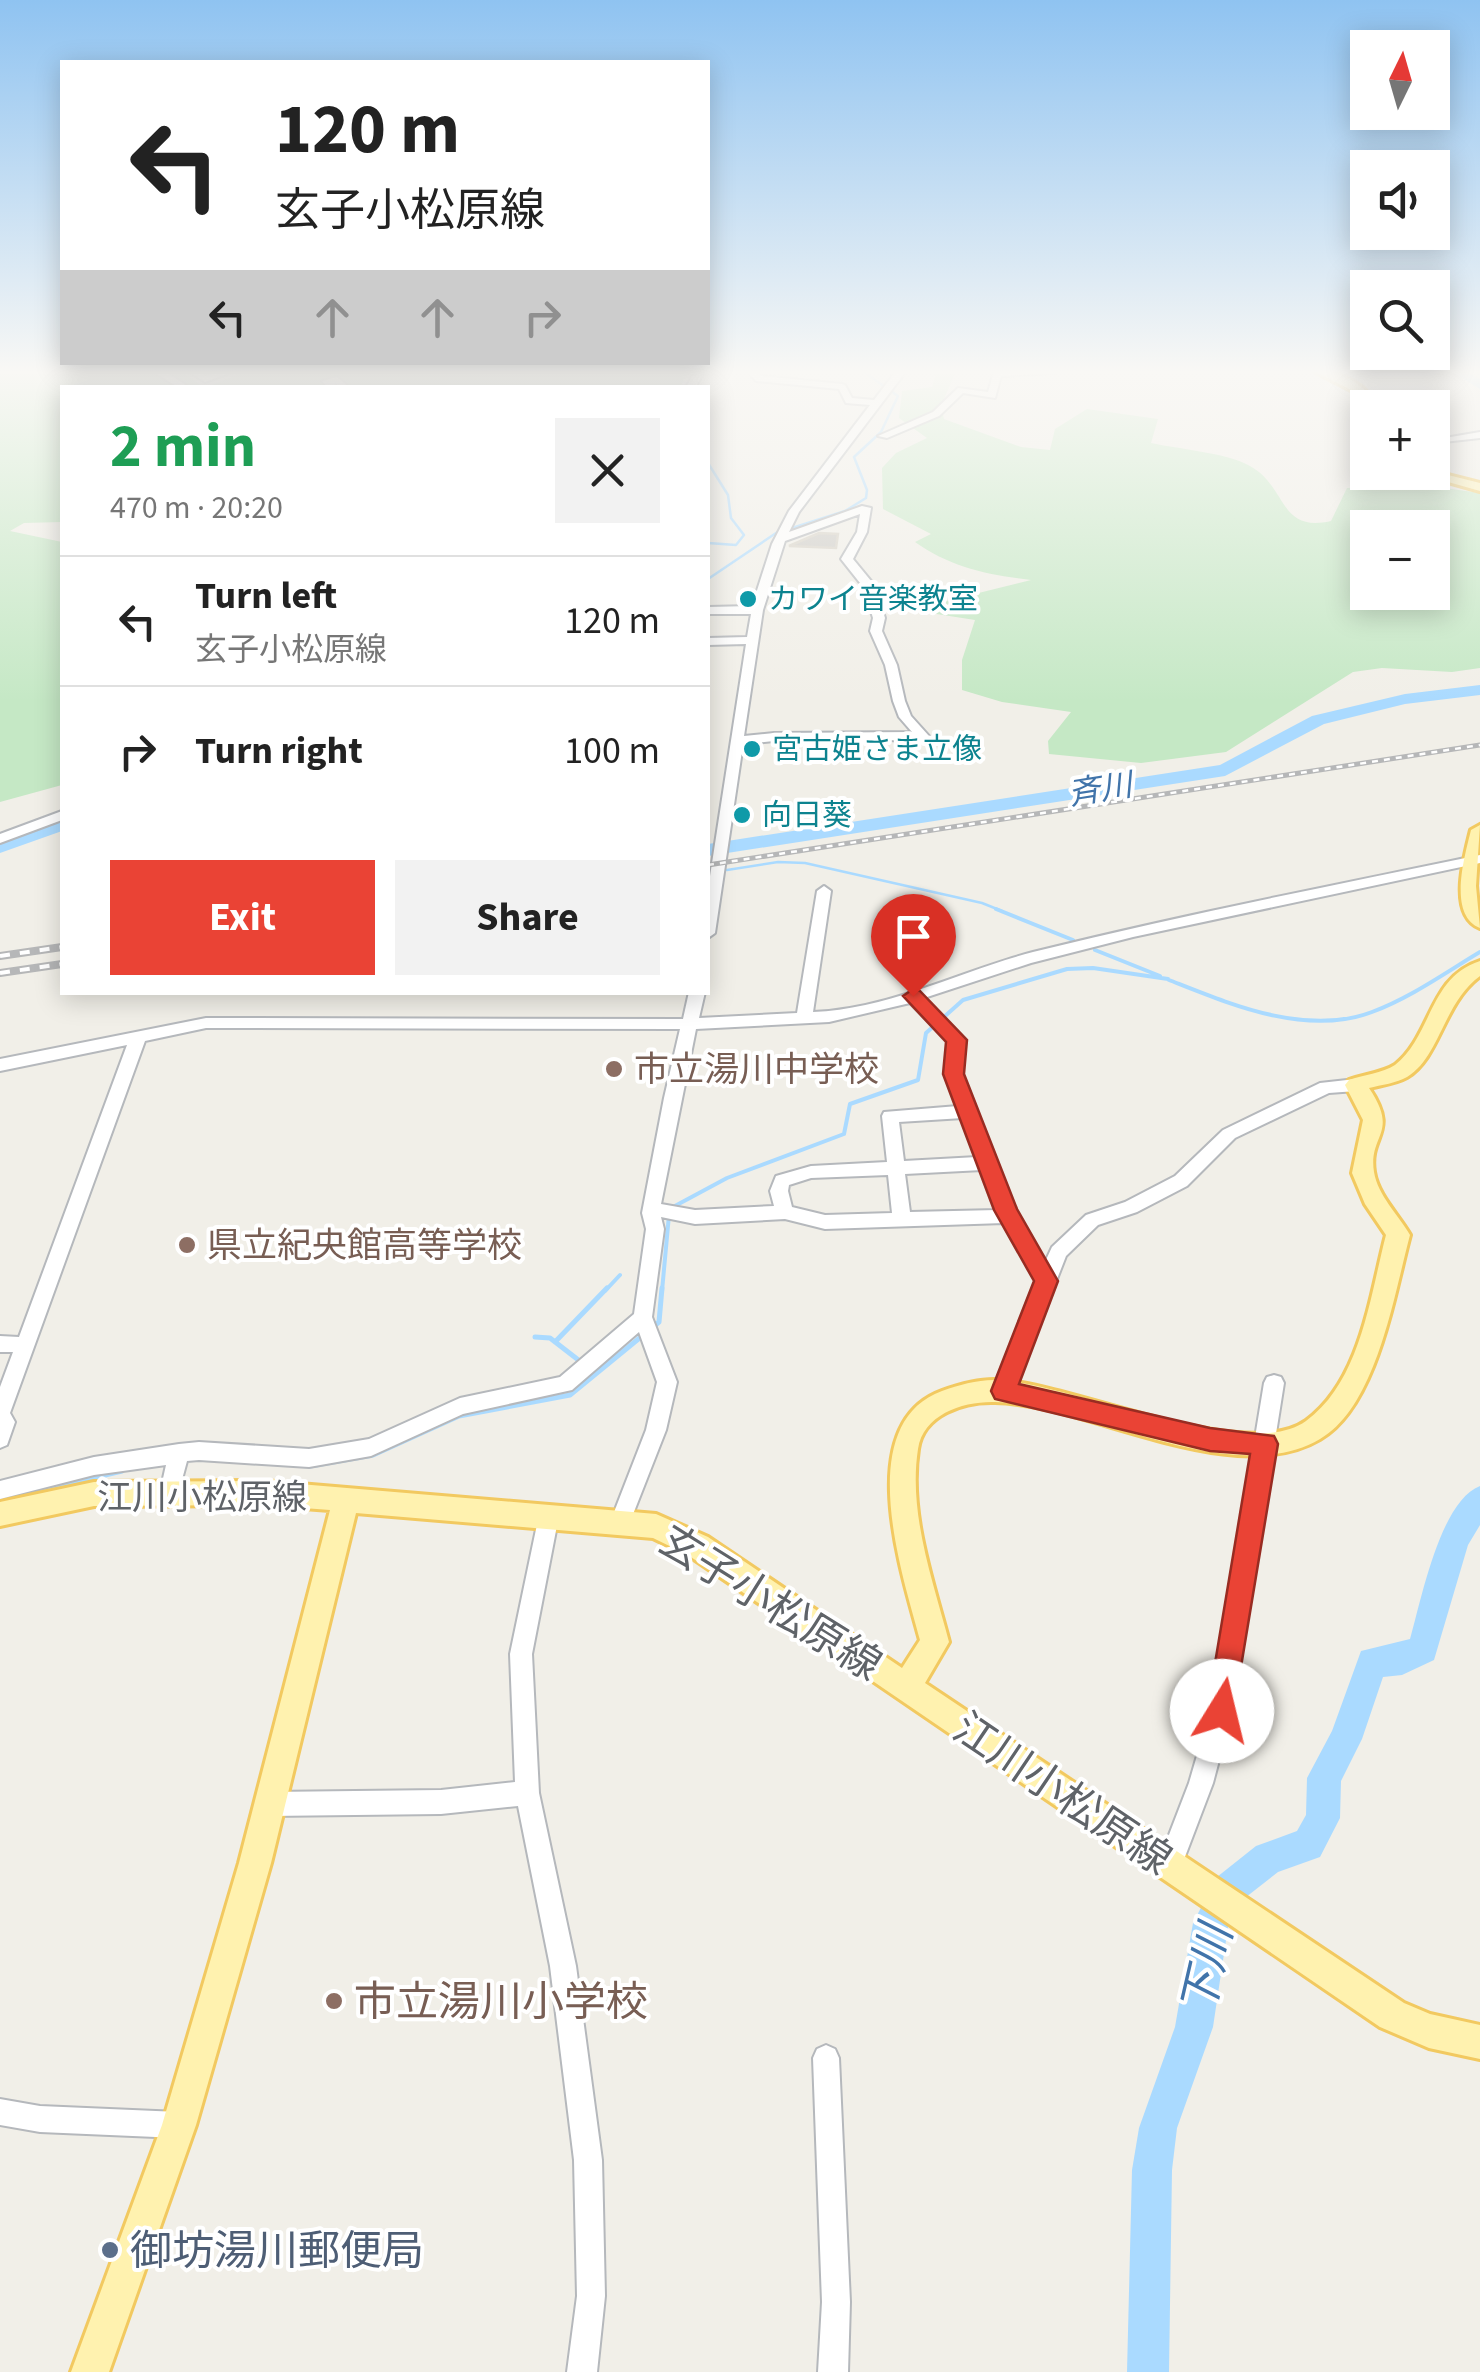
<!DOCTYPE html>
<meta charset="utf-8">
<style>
body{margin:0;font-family:"Source Sans 3","Noto Sans JP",sans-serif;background:#f2f2f2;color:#222;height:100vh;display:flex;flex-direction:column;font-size:38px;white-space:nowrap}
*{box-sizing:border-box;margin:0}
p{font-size:32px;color:#767676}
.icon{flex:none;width:55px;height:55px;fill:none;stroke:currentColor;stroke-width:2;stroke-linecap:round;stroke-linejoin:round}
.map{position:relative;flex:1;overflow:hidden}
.panel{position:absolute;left:60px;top:385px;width:650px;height:610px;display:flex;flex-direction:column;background:#fff;border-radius:0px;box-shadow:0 5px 25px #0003}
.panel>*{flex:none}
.banner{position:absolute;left:60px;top:60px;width:650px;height:305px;border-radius:0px;box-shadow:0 5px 25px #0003;background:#fff;color:#222;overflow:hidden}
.needle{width:65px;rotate:5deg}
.fabs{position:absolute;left:1350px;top:30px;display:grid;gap:20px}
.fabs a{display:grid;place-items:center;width:100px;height:100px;border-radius:0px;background:#fff;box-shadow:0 5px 25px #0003;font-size:50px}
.pin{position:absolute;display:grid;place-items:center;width:85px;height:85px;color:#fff;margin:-102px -42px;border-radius:50% 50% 50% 0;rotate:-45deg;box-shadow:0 0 10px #0007}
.pin .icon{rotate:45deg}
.me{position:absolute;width:110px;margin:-55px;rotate:9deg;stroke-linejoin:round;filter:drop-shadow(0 0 8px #0008)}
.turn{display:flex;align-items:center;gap:35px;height:210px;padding:0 50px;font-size:45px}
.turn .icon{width:130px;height:130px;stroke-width:2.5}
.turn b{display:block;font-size:70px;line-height:85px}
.lanes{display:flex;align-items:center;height:95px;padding:0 50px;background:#0003;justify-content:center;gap:50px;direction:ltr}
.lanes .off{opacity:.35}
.round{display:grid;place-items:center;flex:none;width:105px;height:105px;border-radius:0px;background:#f2f2f2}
.overview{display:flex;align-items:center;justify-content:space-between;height:170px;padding:0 50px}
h1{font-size:60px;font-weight:700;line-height:75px;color:#1e9e55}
.action{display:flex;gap:20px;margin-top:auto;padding:20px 50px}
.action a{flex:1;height:115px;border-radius:0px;background:#ea4335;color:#fff;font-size:40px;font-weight:700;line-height:115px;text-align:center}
.action a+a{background:#f2f2f2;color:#222}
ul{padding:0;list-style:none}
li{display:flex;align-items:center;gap:30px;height:130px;padding:0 50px;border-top:2px solid #e0e0e0}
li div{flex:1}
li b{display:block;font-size:38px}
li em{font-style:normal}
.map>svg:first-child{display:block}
.green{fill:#c5e8c5;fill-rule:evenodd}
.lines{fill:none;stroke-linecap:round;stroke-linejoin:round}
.stream-far2{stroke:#aadaff;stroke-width:2.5}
.stream-far1{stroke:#aadaff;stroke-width:4}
.stream{stroke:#aadaff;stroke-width:5}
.river{fill:#aadaff;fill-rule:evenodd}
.building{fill:#cccac5;stroke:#d6d1c6;stroke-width:2.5}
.minor-casing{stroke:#b5b8bc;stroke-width:4}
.major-casing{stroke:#f2c960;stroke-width:6}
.minor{fill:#fff;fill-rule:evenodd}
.major{fill:#fff2af;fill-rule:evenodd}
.rail-far1-casing{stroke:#b6b7b8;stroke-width:5}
.rail-casing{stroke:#b6b7b8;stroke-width:8}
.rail-far1{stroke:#fff;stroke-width:2.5;stroke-dasharray:6;stroke-linecap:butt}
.rail{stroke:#fff;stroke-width:4;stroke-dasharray:10;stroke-linecap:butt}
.route{fill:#ea4335;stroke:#982c22;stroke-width:2.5}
.culture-dot{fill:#0f9aa8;stroke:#fff;stroke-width:4}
.education-dot{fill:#8d6e63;stroke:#fff;stroke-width:4}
.service-dot{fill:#5c6f8a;stroke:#fff;stroke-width:4}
.labels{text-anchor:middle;stroke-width:8;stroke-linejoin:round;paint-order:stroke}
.far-culture-label{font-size:30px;fill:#0d838f;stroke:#fff;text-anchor:start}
.far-water-label{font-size:32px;font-style:italic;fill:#4174aa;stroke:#fff}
.education-label{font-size:35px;fill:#785e54;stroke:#fff;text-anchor:start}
.street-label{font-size:35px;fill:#5f6368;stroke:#fff}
.near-street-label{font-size:42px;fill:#5f6368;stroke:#fff}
.near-education-label{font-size:42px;fill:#785e54;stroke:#fff;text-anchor:start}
.near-service-label{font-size:42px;fill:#4e5e75;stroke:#fff;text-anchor:start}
.near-water-label{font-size:45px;font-style:italic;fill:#4174aa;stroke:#fff}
</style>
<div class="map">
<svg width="1480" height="2372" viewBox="0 0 1480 2372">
<rect width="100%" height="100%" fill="#f1efe8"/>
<!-- green -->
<path class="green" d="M0,370h179l24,17 -141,1v134l-38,1 -14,8 52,11v243l-62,17z
M248,370h441l-9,18h-475z
M937,370h58l-39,1 -15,35 3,13 77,28 29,3 5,-21 32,-20 71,10 -7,24c27,6 77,10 99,23 38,21 28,67 81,55l16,-33 70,-4 63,9v175l-28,4 -70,-4 -29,4 -127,80 -85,11 -92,-9 -1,-13 23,-29 -69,-10 -40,-12v-30l13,-40 -45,-7 8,-10 93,-23c-43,-5 -81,-13 -116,-38l16,-8 -48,-25 -1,-41 14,-15 31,-15 -28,-20 3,-27 30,-4zM1368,528h64v64h-64z"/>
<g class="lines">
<!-- stream-far2 -->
<path class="stream-far2" d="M708,463l20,32 3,23 13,17 -8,10 -28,-2
M789,529l56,-18 21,-13 1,-8 -13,-33 27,-25 17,-36 -37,-26
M708,579l71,-48
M727,870l51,-8 27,1 177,40 20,8"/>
<!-- stream-far1 -->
<path class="stream-far1" d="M996,909l77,31
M1095,950l65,26
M1169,980c61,24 137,57 203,32 38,-14 73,-39 108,-60
M673,1207l54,-29 117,-44 6,-30 68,-24 8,-47 37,-33 104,-31 26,-1 75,11
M605,1291l15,-16
M662,1291l7,-76"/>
<!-- stream -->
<path class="stream" d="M653,1327l6,-5 3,-34
M535,1337l15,1 31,24
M555,1342l52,-54
M310,1466l63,-11 86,-39 111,-21 72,-59
M0,1500l122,-29"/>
<!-- river -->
<path class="river" d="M1449,370h16l15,9v10z
M1480,685v10l-75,9 -81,20 -99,52 -517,80v-12l512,-79 92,-49 93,-22z
M62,818v13l-62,22v-13z
M1480,1486v39l-12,20 -34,115 -32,15 -19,2 -21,62 -21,42 -1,37 -20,39 -42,15 -37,29 -13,26 -15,100 -36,101 -5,42 -3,202h-42l5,-202 7,-42 36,-101 18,-104 24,-46 39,-31 41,-15 9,-16 1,-37 25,-47 29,-80 49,-12c11,-38 30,-138 70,-153z"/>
</g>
<!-- building -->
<path class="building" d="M819,533l19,1 -2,14 -47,-2z"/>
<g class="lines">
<!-- minor casing -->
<g class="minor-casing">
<path id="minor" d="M151,370h12l27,18h-11z
M187,370h11l8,6 18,-6h14l-33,12z
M695,370h10l-10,18h-9z
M746,370h10l6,6 80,8 3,1 7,13 22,2 23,-30h10l-108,142 -10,20 73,-26 9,2 -4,24 -14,27 23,28 9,31 -3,13 15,34 8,36 6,15 18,20 -6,4 -149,1 -31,3 -28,189 -7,5v-49l38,-245 -38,1v-7l39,-1 4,-23h-43v-7l44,-1 20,-62 17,-33 81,-106 -24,-2 -7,-14 -83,-8zM860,514l-3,18 -16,27 23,29 9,30 -3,13 15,34 8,36 6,16 13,15 -138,1 -30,3 19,-126 22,-69z
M1014,370h44l-5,3 -52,3 -6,22 -32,-5 -24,23 -52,22 -9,-2 55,-24 25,-24 30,4 6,-20z
M337,377l13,11h-10l-5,-5 3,5h-10l-6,-7z
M1480,432v6l-36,4 -5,-3z
M62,811v9l-62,23v-9z
M1480,855v8l-347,74 -102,26 -107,35 40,42 -2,34 53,135 30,53 7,-15 34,-32 39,-13 50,-26 48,-46 97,-47 36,-4 8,6 -8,6 -27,2 -94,45 -48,48 -50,26 -39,13 -32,31 -55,141 -7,2 -7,-2 -3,-6 43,-109 -33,-59 -179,6 -40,-10 -90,5 -34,-7 3,12 -12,88 25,65 -11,48 -38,97 -7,2 -7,-2 -3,-7 35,-90 11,-48 -18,-50 -67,58 -109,24 -92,42 -62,11 -110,-7 -12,1 -10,37 -7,3 -7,-3 -3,-6 6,-27 -72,10 -94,24v-18l94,-24 85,-13 20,-2 110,7 60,-10 91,-41 100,-21 74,-63 12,-85 -4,-16 22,-115 16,-69 -474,-1 -61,13 -135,372 5,9 -8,23 -7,3v-61l13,-35h-13v-16l19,1 108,-292 -127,26v-12l206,-41 477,1 6,-27h16l-6,26 98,-5 20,-122 7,-5 7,5 -18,121c76,-3 147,-41 220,-60 148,-37 298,-66 447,-97zM910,1003l38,38 -2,33 12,32 -74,6 -2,4 5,46 -76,4 -35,10 -6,15 4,15 -79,4 -34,-6 35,-175 133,-7zM963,1118l14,39 -73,4 -5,-39zM982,1170l15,40 -87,2 -5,-38zM888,1175l4,38 -67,2 -33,-8 -4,-16 1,-6 22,-7z
M1274,1375l7,2 3,6 -52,328 -19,72 -35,92 -9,3 -9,-3 -3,-9 32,-83 21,-72 54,-328 3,-6z
M549,1506l7,2 3,7 -27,139 7,139 37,173 26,194 3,136 -8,76h-30l10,-76 -3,-136 -24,-194 -32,-160 -77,8 -172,2 -8,-4 -4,-8 4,-8 8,-4 172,-2 74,-8 -5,-128 29,-139 3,-7z
M826,2045l9,4 4,9 11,244 -2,70h-30l4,-70 -9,-244 4,-9z
M0,2099l40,7 139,6 10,3 3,10 -3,10 -10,3 -139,-6 -40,-7z"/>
</g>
<!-- major casing -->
<g class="major-casing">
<path id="major" d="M1312,370c22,0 51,11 61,31l-5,7v36l-6,-4 -8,-20 7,-19 -4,-8z
M1432,471l48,12v8l-67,-19z
M1480,825l-4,61 4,42c-33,-13 -15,-73 -9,-98z
M1480,961v15c-37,27 -40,81 -73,101 -10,6 -26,8 -38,11 31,46 -1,46 5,84 4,24 24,42 36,63 -16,59 -33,171 -90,204 -87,52 -232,-35 -325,-37 -31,-1 -72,12 -77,47 -10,64 15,132 31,193l-24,41 479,320 26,11 50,11v34l-51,-11 -49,-21 -692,-472 -35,-17 -297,-25 -85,350 -75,262 -87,247h-38l91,-247 77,-262 91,-353 -66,-5 -170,1 -94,20v-24l94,-20 170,-1 392,33 52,23 194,131 18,-28c-18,-67 -68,-216 22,-249 17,-6 34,-11 52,-11 74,1 250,85 312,41 55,-40 64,-125 80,-186l-21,-31 -13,-31 11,-53 -18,-35 4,-5c13,-5 34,-7 46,-15 37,-29 34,-88 85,-104z"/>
</g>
<!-- minor -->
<use href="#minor" class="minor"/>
<!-- major -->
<use href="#major" class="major"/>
<!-- rail-far1 casing -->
<g class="rail-far1-casing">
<path id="rail-far1" d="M708,865l772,-120"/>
</g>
<!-- rail casing -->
<g class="rail-casing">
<path id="rail" d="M0,956l62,-9
M0,973l62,-9"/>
</g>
<!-- rail-far1 -->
<use href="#rail-far1" class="rail-far1"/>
<!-- rail -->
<use href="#rail" class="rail"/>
</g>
<!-- sky -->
<linearGradient id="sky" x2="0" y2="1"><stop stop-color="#8fc3f1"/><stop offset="0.53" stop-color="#f9f8f5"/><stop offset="1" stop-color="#f9f8f5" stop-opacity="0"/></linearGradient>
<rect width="1480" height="702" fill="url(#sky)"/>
<!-- route -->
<path class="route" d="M913,989l7,2 47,49 -3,34 53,135 41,72 -39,103 191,44 64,8 4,8 -46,277 -10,5 -11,-5 -4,-10 43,-257 -40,-3 -215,-52 -4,-8 43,-110 -40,-71 -51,-136 3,-32 -43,-46z"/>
<!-- markers -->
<g class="culture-dot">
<circle cx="748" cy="599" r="10"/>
<circle cx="752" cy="749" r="10"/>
<circle cx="742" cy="815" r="10"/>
</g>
<g class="education-dot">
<circle cx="614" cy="1069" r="10"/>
<circle cx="187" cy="1245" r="10"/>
<circle cx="334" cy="2001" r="10"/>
</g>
<circle class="service-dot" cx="110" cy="2250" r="10"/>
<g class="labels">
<!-- far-culture labels -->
<g class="far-culture-label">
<text x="768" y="609">カワイ音楽教室</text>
<text x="772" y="759">宮古姫さま立像</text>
<text x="762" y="825">向日葵</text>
</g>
<!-- far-water labels -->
<g class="far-water-label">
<text transform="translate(1100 789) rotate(-9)" y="11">斉川</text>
</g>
<!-- education labels -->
<g class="education-label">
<text x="634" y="1081">市立湯川中学校</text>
<text x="207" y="1257">県立紀央館高等学校</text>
</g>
<!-- street labels -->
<g class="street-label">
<text x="202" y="1509">江川小松原線</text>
</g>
<!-- near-street labels -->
<g class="near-street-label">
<text transform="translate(771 1602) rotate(32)" y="15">玄子小松原線</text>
<text transform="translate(1063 1793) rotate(34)" y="15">江川小松原線</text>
</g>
<!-- near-education labels -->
<g class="near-education-label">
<text x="354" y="2016">市立湯川小学校</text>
</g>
<!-- near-service labels -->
<g class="near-service-label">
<text x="130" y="2265">御坊湯川郵便局</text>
</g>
<!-- near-water labels -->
<g class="near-water-label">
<text transform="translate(1206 1970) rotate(-77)" y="16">下川</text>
</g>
</g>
</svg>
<div class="fabs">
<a><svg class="needle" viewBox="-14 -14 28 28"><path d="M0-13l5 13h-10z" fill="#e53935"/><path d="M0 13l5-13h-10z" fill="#767676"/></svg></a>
<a><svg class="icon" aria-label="sound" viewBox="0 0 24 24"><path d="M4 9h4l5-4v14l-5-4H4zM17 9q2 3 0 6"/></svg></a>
<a><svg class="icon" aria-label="search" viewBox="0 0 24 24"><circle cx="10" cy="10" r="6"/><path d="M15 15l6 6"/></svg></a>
<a>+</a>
<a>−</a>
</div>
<div class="pin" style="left:913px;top:996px;background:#d93025"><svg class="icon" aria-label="arrive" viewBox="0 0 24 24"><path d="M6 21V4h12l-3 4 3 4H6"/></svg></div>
<svg class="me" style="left:1222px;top:1711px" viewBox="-20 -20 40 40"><circle r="19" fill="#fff"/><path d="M0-13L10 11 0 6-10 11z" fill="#ea4335"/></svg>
<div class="banner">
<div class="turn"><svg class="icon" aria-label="left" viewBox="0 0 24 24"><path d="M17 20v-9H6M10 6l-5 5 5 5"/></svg><div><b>120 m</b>玄子小松原線</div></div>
<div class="lanes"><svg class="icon" aria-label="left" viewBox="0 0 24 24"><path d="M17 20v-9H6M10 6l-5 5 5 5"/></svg><svg class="icon off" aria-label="ahead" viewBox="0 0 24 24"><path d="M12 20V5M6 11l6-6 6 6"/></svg><svg class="icon off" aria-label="ahead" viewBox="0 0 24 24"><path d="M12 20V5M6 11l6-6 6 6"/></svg><svg class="icon off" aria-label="right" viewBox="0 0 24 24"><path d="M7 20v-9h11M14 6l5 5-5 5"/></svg></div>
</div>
<section class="panel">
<div class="overview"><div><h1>2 min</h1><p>470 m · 20:20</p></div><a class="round"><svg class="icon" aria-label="close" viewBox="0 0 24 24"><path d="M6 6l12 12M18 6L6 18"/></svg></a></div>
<ul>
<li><svg class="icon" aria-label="left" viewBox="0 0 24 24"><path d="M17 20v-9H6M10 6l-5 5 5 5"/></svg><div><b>Turn left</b><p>玄子小松原線</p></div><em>120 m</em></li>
<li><svg class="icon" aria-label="right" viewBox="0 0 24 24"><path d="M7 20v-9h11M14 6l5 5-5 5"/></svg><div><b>Turn right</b></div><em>100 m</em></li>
</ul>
<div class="action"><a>Exit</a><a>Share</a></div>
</section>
</div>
